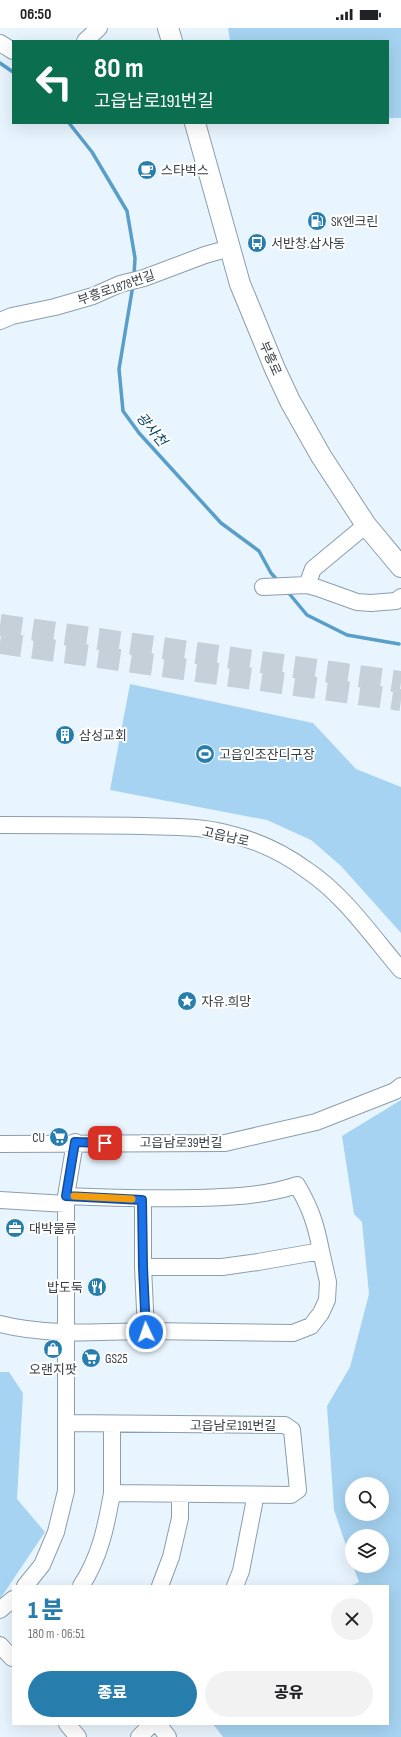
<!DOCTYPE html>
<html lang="ko">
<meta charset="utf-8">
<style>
body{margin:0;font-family:"Sofia Sans Condensed","Noto Sans KR",sans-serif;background:#f2f2f2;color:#202124;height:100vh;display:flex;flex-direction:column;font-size:15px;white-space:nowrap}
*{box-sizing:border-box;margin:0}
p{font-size:13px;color:#757577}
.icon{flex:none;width:22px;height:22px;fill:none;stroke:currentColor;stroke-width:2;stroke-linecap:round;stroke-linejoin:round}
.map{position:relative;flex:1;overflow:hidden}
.drawer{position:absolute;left:12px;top:1557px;width:377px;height:140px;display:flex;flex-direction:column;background:#fff;border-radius:0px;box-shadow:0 4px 16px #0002}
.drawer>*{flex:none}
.banner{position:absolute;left:12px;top:12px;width:377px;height:84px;border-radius:0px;box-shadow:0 4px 16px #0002;background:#0b6e4f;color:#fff;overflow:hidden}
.controls{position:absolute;left:345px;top:1449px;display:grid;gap:8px}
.controls a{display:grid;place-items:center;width:44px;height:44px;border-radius:50%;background:#fff;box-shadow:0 4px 16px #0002;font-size:20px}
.pin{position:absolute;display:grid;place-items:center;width:34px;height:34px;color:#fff;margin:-17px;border-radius:8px;box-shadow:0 2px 6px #0006}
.me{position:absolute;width:44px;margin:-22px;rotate:357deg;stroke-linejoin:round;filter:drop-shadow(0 0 3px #0008)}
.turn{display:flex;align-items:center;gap:14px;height:84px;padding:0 16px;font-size:18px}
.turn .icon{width:52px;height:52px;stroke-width:2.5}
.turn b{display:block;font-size:28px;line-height:34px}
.round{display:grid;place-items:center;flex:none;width:42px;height:42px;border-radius:21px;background:#f2f2f2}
.summary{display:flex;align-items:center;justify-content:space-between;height:68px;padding:0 16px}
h1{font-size:24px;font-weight:800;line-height:30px;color:#277ead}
.cta{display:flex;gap:8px;margin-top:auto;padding:8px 16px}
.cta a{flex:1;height:46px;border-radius:24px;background:#277ead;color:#fff;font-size:16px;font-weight:800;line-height:46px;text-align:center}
.cta a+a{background:#f2f2f2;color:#202124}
.status{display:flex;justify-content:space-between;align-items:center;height:28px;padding:0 20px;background:#fff;direction:ltr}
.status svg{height:11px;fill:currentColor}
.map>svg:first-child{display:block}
.green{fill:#a6d3f1;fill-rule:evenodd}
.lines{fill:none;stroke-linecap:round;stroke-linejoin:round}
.stream{stroke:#589ec9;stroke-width:3.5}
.highway-tunnel{stroke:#c5d0d9;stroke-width:22;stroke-dasharray:22 11;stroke-linecap:butt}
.minor-casing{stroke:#8b9eab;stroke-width:18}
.major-casing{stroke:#8b9eab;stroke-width:22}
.minor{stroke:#fff;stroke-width:16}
.major{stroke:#fff;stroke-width:20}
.route-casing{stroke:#114b97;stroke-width:10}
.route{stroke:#1a73e8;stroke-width:7}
.slow{stroke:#f59e0b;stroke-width:7}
.labels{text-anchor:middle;stroke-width:4;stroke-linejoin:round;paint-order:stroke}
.poi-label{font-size:13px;fill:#363e44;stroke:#fff;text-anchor:start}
.street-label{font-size:13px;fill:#363e44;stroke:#fff}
.water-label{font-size:14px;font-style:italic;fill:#084360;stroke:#fff}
</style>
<div class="status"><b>06:50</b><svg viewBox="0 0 49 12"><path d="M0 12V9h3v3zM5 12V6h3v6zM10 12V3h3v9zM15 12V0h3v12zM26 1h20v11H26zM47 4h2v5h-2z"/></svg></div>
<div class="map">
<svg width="401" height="1709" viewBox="0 0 401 1709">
<rect width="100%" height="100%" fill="#e9f5fe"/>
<!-- green -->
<path class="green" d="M228,0h173v90h-13v-77h-158z
M130,656l183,39 43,46 45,18v146l-60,-67 -30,-26 -44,-20 -157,-30z
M401,1072v637h-178l-10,-13h175v-138h-38l9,-4 -6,-16h29v-30h-30v27l-18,-53 -7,-104 23,-39 19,-73 -7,-72 -8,-8 -12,-78zM352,1456h30v30h-30z
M0,1344h9l14,21 -6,106 28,33 -45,67z"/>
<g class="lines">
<!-- stream -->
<path class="stream" d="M0,35l13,9
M69,95l23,29 35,59 8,47 -1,17
M133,257l-14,84 4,42 16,22 82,90 38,28 12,22 8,9
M287,563l20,24 40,20 52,9"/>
<!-- highway-tunnel -->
<path class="highway-tunnel" d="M0,597l401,57
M0,615l401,57"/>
<!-- minor casing -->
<g class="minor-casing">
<path id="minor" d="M85,13l14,-13
M0,15l13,8
M0,293l12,-5 43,-9 38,-11 27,-12 24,-6 61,-23 25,-7
M307,557l6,-16 53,-44
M263,559l44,-2 11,3 39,14 14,1 25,-2 5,-4
M0,797c47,0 95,0 142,1 28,1 57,0 84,7 30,7 58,20 82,38 37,25 64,65 93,99
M0,1116l225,-1 91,-21 79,-31 6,-5
M66,1168c44,2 87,3 131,2 33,-1 68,-2 100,-13 13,22 19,39 24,66l-63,11 -36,5h-79v-67
M0,1172l66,4
M143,1239l3,64 147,2 18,-7 10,-13 6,-13 1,-18 -7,-31
M0,1296c48,12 97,8 146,7
M66,1395l219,2 7,5 6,60 -7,5 -179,-2v-69
M25,1558l17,-21 14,-33 10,-41v-295l9,-54
M81,1558c19,-29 25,-59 31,-93
M160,1558l11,-29 9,-39v-24
M235,1558l6,-15 13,-67 -1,-9
M0,1582l13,-11
M0,1617l12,13 1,-1
M67,1696l11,13
M158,1696l10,13
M139,1709l13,-13"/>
</g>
<!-- major casing -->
<g class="major-casing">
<path id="major" d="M168,0l4,13
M195,95l45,161 35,85 15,32 31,55 45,69 35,42"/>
</g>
<!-- minor -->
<use href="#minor" class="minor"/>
<!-- major -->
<use href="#major" class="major"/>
</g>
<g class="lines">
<!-- route casing -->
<g class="route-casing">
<path id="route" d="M105,1115l-30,-1 -9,54 76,4 1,67 3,65"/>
</g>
<!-- route -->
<use href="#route" class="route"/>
<!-- slow -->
<path class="slow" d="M74,1168l58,3"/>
</g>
<!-- icons -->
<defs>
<g id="cafe-disc" transform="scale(1)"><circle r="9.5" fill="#277ead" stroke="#fff"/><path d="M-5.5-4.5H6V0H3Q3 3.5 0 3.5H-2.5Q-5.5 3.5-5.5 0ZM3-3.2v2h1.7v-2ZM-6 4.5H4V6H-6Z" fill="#fff"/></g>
<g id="fuel-disc" transform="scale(1)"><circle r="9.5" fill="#277ead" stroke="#fff"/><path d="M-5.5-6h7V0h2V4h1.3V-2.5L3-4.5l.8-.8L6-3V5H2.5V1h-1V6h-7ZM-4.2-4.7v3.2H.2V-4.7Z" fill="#fff"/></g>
<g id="bus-disc" transform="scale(1)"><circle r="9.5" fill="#277ead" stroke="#fff"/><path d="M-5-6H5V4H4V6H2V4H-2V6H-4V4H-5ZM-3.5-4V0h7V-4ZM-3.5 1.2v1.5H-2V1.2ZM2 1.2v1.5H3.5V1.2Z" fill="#fff"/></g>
<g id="building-disc" transform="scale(1)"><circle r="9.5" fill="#277ead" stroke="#fff"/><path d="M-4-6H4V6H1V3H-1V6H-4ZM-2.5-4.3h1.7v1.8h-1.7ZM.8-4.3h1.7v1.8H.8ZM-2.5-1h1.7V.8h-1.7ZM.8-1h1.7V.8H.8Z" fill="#fff"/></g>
<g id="stadium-disc" transform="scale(1)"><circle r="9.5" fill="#277ead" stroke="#fff"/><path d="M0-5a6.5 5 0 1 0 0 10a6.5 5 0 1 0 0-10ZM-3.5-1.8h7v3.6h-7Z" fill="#fff"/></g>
<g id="sight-disc" transform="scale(1)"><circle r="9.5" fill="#277ead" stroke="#fff"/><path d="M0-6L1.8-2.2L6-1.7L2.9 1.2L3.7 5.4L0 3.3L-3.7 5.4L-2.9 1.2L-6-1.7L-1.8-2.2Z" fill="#fff"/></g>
<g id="supermarket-disc" transform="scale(1)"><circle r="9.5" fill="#277ead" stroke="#fff"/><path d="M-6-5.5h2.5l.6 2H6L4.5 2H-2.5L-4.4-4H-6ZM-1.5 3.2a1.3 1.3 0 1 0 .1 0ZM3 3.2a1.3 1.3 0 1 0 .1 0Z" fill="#fff"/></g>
<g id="office-disc" transform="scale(1)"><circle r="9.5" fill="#277ead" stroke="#fff"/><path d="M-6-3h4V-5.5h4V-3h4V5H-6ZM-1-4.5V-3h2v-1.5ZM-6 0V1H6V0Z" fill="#fff"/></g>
<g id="restaurant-disc" transform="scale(1)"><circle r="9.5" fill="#277ead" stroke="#fff"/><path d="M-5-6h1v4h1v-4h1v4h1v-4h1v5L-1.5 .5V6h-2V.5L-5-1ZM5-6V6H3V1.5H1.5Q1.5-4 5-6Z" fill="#fff"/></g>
<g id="shop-disc" transform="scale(1)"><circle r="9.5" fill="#277ead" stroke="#fff"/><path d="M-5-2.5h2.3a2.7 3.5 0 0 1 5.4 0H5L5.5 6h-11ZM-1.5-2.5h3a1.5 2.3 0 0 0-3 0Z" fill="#fff"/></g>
</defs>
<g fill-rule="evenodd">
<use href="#cafe-disc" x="147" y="142"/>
<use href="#fuel-disc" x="317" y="193"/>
<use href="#bus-disc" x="257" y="215"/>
<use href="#building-disc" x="65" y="707"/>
<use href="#stadium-disc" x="205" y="726"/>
<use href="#sight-disc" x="187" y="973"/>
<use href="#supermarket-disc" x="59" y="1109"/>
<use href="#office-disc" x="15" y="1200"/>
<use href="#restaurant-disc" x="97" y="1259"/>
<use href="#shop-disc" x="53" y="1321"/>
<use href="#supermarket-disc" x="91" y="1330"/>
</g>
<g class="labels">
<!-- poi labels -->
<g class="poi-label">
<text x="161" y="147">스타벅스</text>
<text x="331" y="198">SK엔크린</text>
<text x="271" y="220">서반창.삽사동</text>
<text x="79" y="712">삼성교회</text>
<text x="219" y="731">고읍인조잔디구장</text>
<text x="201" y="978">자유.희망</text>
<text x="45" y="1114" text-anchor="end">CU</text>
<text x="29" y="1205">대박물류</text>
<text x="83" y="1264" text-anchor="end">밥도둑</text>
<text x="105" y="1335">GS25</text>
<text x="53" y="1346" text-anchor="middle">오랜지팟</text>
</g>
<!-- street labels -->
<g class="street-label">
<text transform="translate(116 259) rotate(-19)" y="5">부흥로1878번길</text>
<text transform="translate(271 330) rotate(66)" y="5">부흥로</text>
<text transform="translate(226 808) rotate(13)" y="5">고읍남로</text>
<text x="181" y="1119">고읍남로39번길</text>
<text x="233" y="1402">고읍남로191번길</text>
</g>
<!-- water labels -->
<g class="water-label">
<text transform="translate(152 401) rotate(50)" y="5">광사천</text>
</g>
</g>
</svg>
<div class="controls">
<a><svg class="icon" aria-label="search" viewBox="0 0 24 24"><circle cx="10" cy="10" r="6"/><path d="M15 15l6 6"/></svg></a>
<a><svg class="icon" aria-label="layers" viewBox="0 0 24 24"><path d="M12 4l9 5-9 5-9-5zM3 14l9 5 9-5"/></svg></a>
</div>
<div class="pin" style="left:105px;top:1115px;background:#d93025"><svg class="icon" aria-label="arrive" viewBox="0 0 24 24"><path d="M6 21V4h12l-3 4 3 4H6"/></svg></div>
<svg class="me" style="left:146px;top:1304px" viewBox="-20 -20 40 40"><circle r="17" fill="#1a73e8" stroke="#fff" stroke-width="3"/><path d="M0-11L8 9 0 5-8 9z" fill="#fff"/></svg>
<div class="banner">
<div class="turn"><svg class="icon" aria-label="left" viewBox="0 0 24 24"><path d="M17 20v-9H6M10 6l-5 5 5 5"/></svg><div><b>80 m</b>고읍남로191번길</div></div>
</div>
<section class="drawer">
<div class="summary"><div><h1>1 분</h1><p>180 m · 06:51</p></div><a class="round"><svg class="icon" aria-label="close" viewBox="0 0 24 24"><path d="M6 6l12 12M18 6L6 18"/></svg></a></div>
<div class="cta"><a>종료</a><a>공유</a></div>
</section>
</div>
